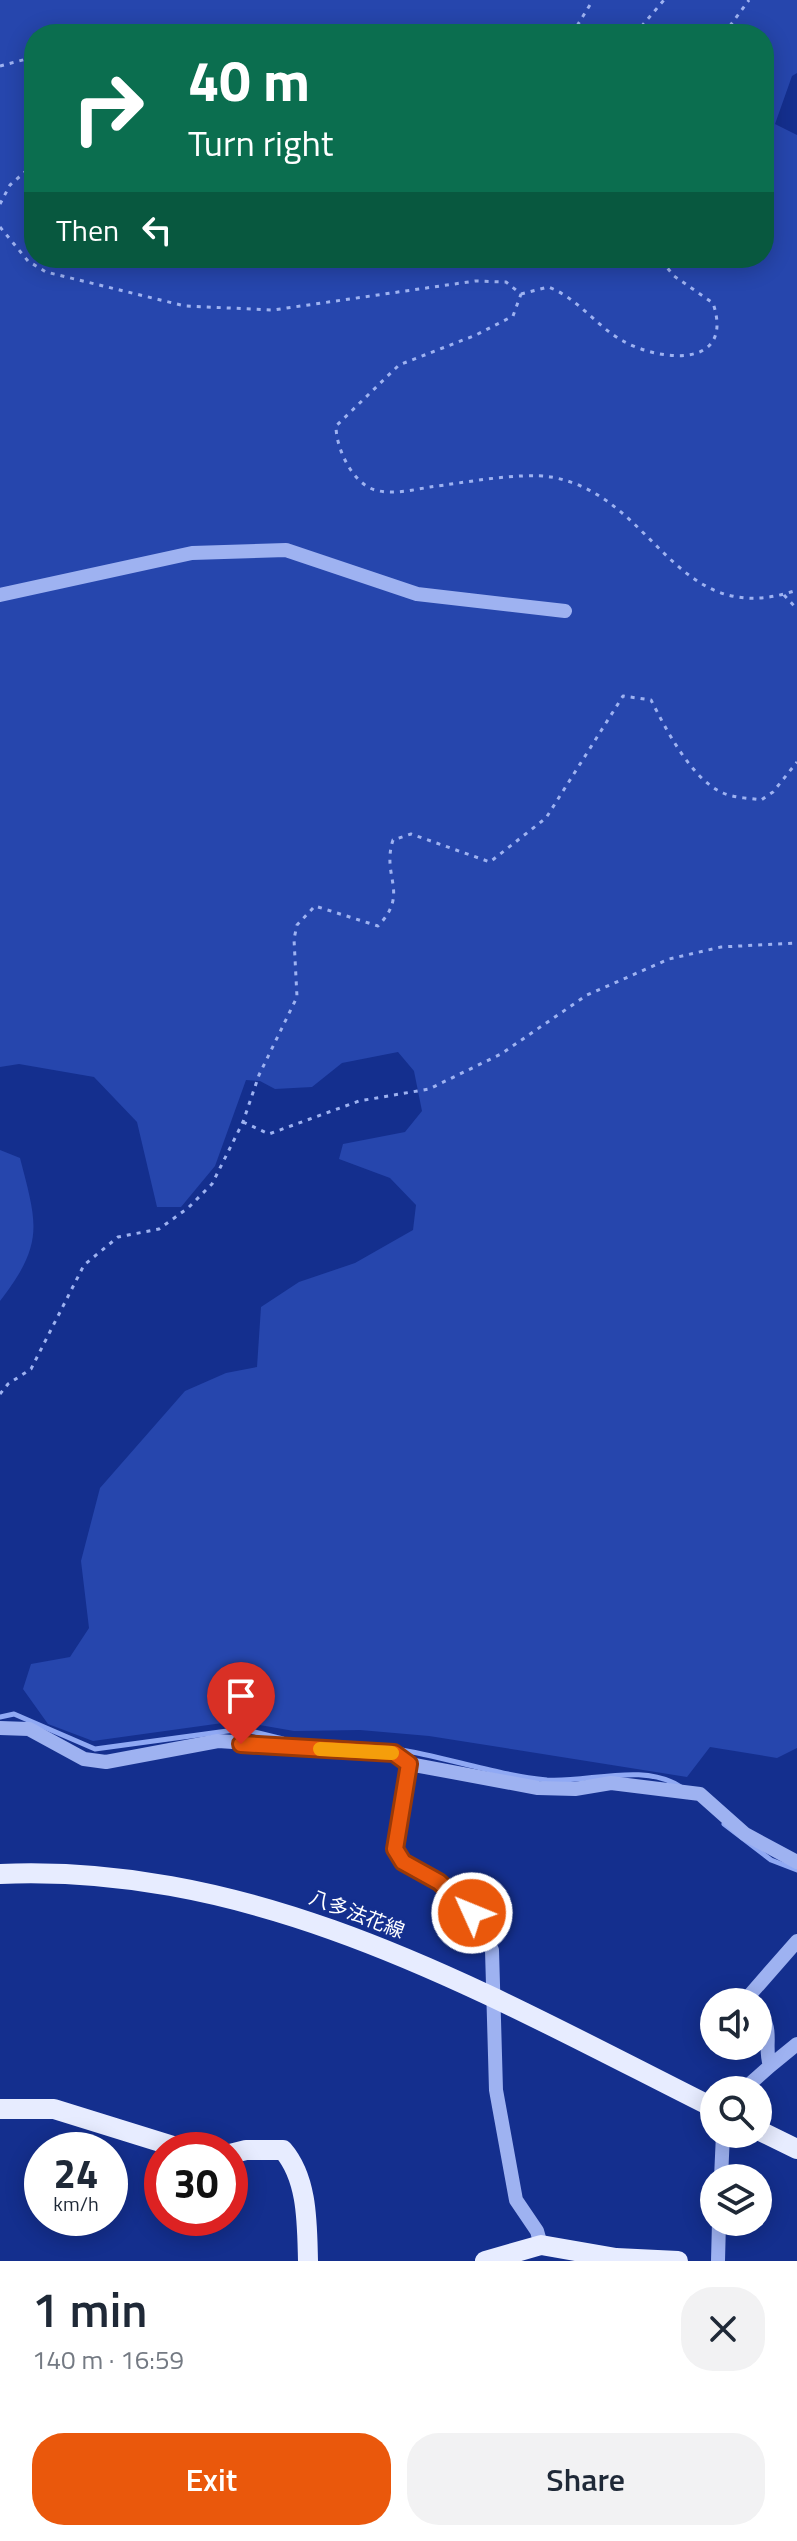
<!DOCTYPE html>
<meta charset="utf-8">
<style>
body{margin:0;font-family:"Titillium Web","Noto Sans JP",sans-serif;background:#f2f2f3;color:#1f2937;height:100vh;display:flex;flex-direction:column;font-size:30px;white-space:nowrap}
*{box-sizing:border-box;margin:0}
p{font-size:26px;color:#747a83}
.icon{flex:none;width:44px;height:44px;fill:none;stroke:currentColor;stroke-width:2;stroke-linecap:round;stroke-linejoin:round}
.map{position:relative;height:2261px;overflow:hidden}
.panel{display:flex;flex-direction:column;background:#fff;flex:1}
.panel>*{flex:none}
.hud{position:absolute;left:24px;top:24px;width:750px;height:244px;border-radius:32px;box-shadow:0 4px 20px #0003;background:#0b6e4f;color:#fff;overflow:hidden}
.tools{position:absolute;left:700px;top:1988px;display:grid;gap:16px}
.tools a{display:grid;place-items:center;width:72px;height:72px;border-radius:50%;background:#fff;box-shadow:0 4px 20px #0003;font-size:40px}
.speed{position:absolute;left:24px;top:2132px;display:flex;gap:16px;font-size:40px;font-weight:700;text-align:center}
.speed>*{display:grid;place-content:center;width:104px;height:104px;border-radius:50%;background:#fff;box-shadow:0 4px 20px #0003;line-height:1}
.speed small{font-size:20px;font-weight:400}
.speed .limit{border:12px solid #d22;background:#fff;color:#111}
.pin{position:absolute;display:grid;place-items:center;width:68px;height:68px;color:#fff;margin:-82px -34px;border-radius:50% 50% 50% 0;rotate:-45deg;box-shadow:0 0 8px #0007}
.pin .icon{rotate:45deg}
.me{position:absolute;width:88px;margin:-44px;rotate:314deg;stroke-linejoin:round;filter:drop-shadow(0 0 6px #0008)}
.turn{display:flex;align-items:center;gap:28px;height:168px;padding:0 32px;font-size:36px}
.turn .icon{width:104px;height:104px;stroke-width:2.5}
.turn b{display:block;font-size:56px;line-height:68px}
.then{display:flex;align-items:center;height:76px;padding:0 32px;background:#0003;gap:16px;font-size:30px}
.round{display:grid;place-items:center;flex:none;width:84px;height:84px;border-radius:32px;background:#f2f2f3}
.summary{display:flex;align-items:center;justify-content:space-between;height:136px;padding:0 32px}
h1{font-size:48px;font-weight:600;line-height:60px}
.primary-button{display:flex;gap:16px;margin-top:auto;padding:16px 32px}
.primary-button a{flex:1;height:92px;border-radius:32px;background:#ea580c;color:#fff;font-size:32px;font-weight:600;line-height:92px;text-align:center}
.primary-button a+a{background:#f2f2f3;color:#1f2937}
.map>svg:first-child{display:block}
.green{fill:#2646ad;fill-rule:evenodd}
.lines{fill:none;stroke-linecap:round;stroke-linejoin:round}
.stream{stroke:#90a9f4;stroke-width:5}
.path{stroke:#9eb2f1;stroke-width:3;stroke-dasharray:4 6;stroke-linecap:butt}
.minor{stroke:#9eb2f1;stroke-width:14}
.major{stroke:#e7ecff;stroke-width:20}
.route-casing{stroke:#983908;stroke-width:20}
.route{stroke:#ea580c;stroke-width:14}
.slow{stroke:#f59e0b;stroke-width:14}
.labels{text-anchor:middle;stroke-width:6;stroke-linejoin:round;paint-order:stroke}
.street-label{font-size:20px;fill:#fff;stroke:#142f8e}
</style>
<div class="map">
<svg width="797" height="2261" viewBox="0 0 797 2261">
<rect width="100%" height="100%" fill="#142f8e"/>
<!-- green -->
<path class="green" d="M0,0h797v73l-5,3 -17,48 22,11v1613l-20,10 -67,-11 -23,30 -258,-41 -69,-6 -66,1 -57,-10 -144,20 -45,-17 -25,-35 8,-25 39,-7 19,-29 -8,-67 19,-73 85,-97 41,-18 31,-6 4,-60 38,-25 56,-19 58,-33 3,-25 -26,-27 -51,-19 4,-15 62,-12 17,-21 -8,-40 -16,-19 -56,11 -30,24 -37,2 -15,-8 -14,-1 -31,86 -34,41h-24l-20,-85 -43,-45 -75,-13 -19,3zM34,34h730v224h-730z
M0,1150l20,8c17,66 25,85 -20,143z"/>
<g class="lines">
<!-- stream -->
<path class="stream" d="M0,1717l14,-3 81,35 147,-20 41,10
M396,1749c50,8 100,26 151,31 41,3 96,-18 134,7
M724,1824l47,36 26,10"/>
<!-- path -->
<path class="path" d="M572,34l21,-34
M635,34l29,-34
M724,34l25,-34
M0,66l34,-9
M0,204l10,-19 24,-21
M0,227l28,34 18,11 139,34 88,4 202,-29 31,1 15,12 -8,22 -37,19 -77,30 -63,61c0,22 16,57 39,64 18,5 37,0 55,-3 32,-4 90,-15 121,-10 105,18 123,156 246,113
M521,294l27,-7c29,10 49,40 75,54 38,21 112,28 90,-38l-39,-27 -15,-18
M784,595l13,14
M243,1122l26,12 90,-33 70,-12 72,-35 86,-59 82,-36 52,-12 76,-4
M0,1394l8,-10 23,-15 53,-104 34,-28 41,-8 29,-21 24,-24 31,-62 16,-47 38,-78 -3,-58 3,-14 18,-19 63,20c32,-33 3,-49 15,-86l18,-6 79,28 56,-44 77,-122 28,4c15,29 40,79 72,93 11,5 26,5 38,7l12,-8 24,-30"/>
<!-- minor -->
<path class="minor" d="M0,595l192,-42 94,-3 131,44 148,17
M0,1728l29,1 55,30 22,3 112,-21 176,12 15,11 -14,85 8,13 36,20 33,31 20,37 4,140 20,110 21,31 4,14
M409,1764l129,24 37,1 36,-6 89,11 45,40 52,28
M752,2002l-4,-5 49,-56
M770,2066l27,-22
M743,2090l27,-24c-7,-23 5,-34 -12,-56
M721,2178l2,-44
M718,2261l1,-39"/>
<!-- major -->
<path class="major" d="M0,1874c264,-11 486,120 714,234
M0,2109h54l132,41
M758,2130l39,19
M230,2154l16,-4h37c25,29 24,74 25,111
M485,2261l56,-16 75,13 62,3"/>
</g>
<g class="lines">
<!-- route casing -->
<g class="route-casing">
<path id="route" d="M241,1744l153,9 15,11 -14,85 8,13 36,20 33,31"/>
</g>
<!-- route -->
<use href="#route" class="route"/>
<!-- slow -->
<path class="slow" d="M320,1749l72,4"/>
</g>
<g class="labels">
<!-- street labels -->
<g class="street-label">
<text transform="translate(357 1914) rotate(21)" y="7">八多法花線</text>
</g>
</g>
</svg>
<div class="tools">
<a><svg class="icon" aria-label="sound" viewBox="0 0 24 24"><path d="M4 9h4l5-4v14l-5-4H4zM17 9q2 3 0 6"/></svg></a>
<a><svg class="icon" aria-label="search" viewBox="0 0 24 24"><circle cx="10" cy="10" r="6"/><path d="M15 15l6 6"/></svg></a>
<a><svg class="icon" aria-label="layers" viewBox="0 0 24 24"><path d="M12 4l9 5-9 5-9-5zM3 14l9 5 9-5"/></svg></a>
</div>
<div class="speed"><div>24<small>km/h</small></div><div class="limit">30</div></div>
<div class="pin" style="left:241px;top:1744px;background:#d93025"><svg class="icon" aria-label="arrive" viewBox="0 0 24 24"><path d="M6 21V4h12l-3 4 3 4H6"/></svg></div>
<svg class="me" style="left:472px;top:1913px" viewBox="-20 -20 40 40"><circle r="17" fill="#ea580c" stroke="#fff" stroke-width="3"/><path d="M0-11L8 9 0 5-8 9z" fill="#fff"/></svg>
<div class="hud">
<div class="turn"><svg class="icon" aria-label="right" viewBox="0 0 24 24"><path d="M7 20v-9h11M14 6l5 5-5 5"/></svg><div><b>40 m</b>Turn right</div></div>
<div class="then">Then<svg class="icon" aria-label="left" viewBox="0 0 24 24"><path d="M17 20v-9H6M10 6l-5 5 5 5"/></svg></div>
</div>
</div>
<section class="panel">
<div class="summary"><div><h1>1 min</h1><p>140 m · 16:59</p></div><a class="round"><svg class="icon" aria-label="close" viewBox="0 0 24 24"><path d="M6 6l12 12M18 6L6 18"/></svg></a></div>
<div class="primary-button"><a>Exit</a><a>Share</a></div>
</section>
